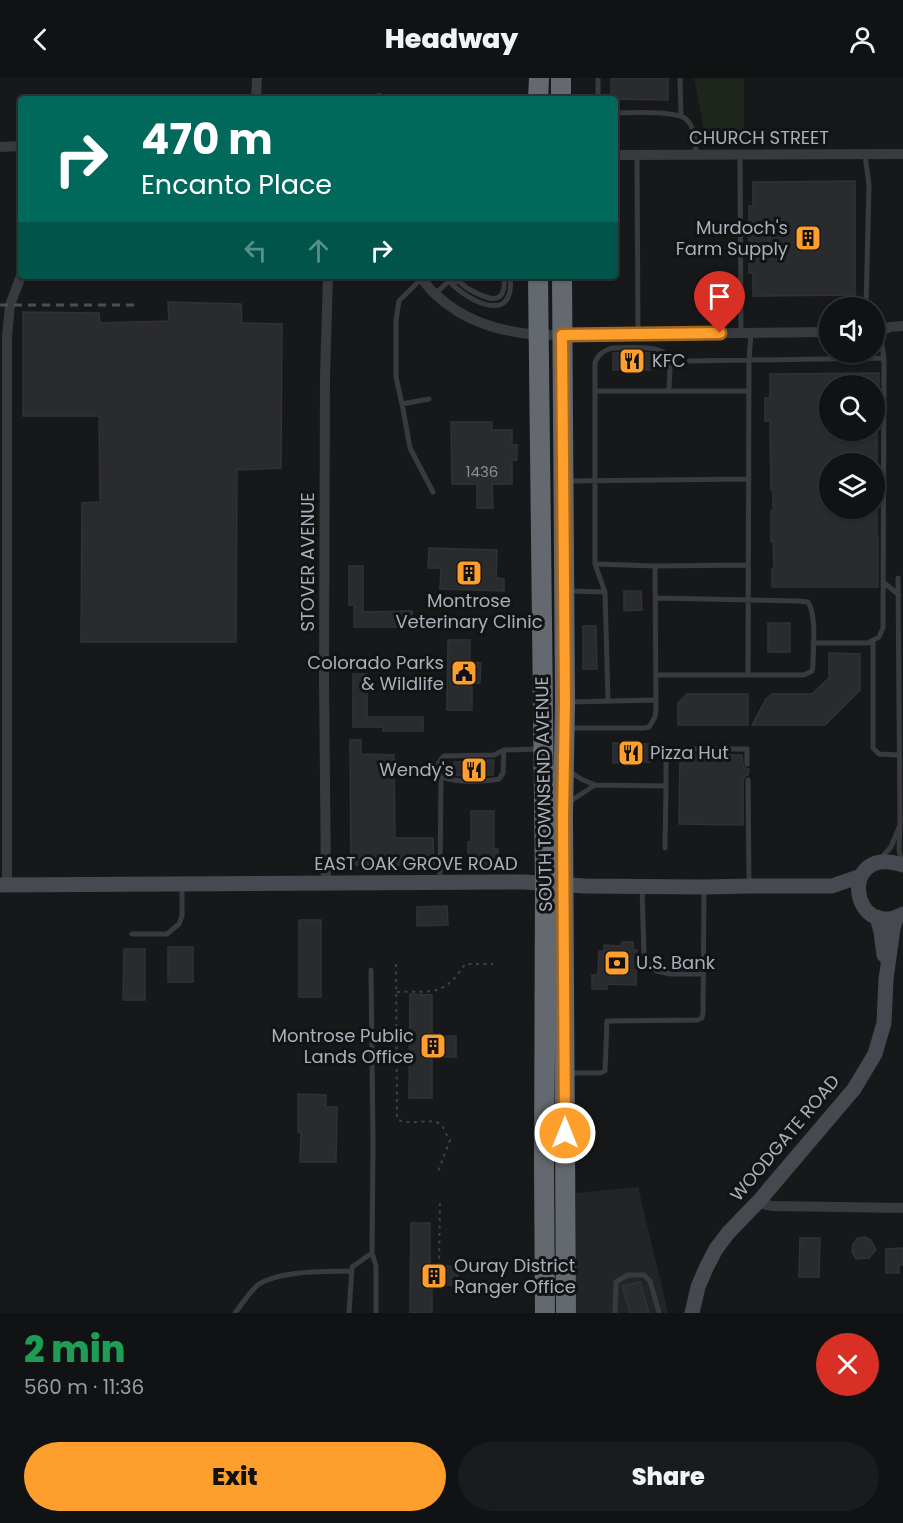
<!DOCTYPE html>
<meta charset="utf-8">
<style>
body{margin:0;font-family:Poppins,sans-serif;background:#1a1b1d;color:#f1f3f6;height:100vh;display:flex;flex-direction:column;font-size:22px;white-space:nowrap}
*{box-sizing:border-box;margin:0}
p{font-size:20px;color:#9c9ea0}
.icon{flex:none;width:33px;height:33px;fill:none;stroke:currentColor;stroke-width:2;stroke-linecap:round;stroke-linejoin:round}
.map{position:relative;height:1235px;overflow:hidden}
.details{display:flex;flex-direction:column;background:#111214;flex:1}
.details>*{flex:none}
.top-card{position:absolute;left:18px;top:18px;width:600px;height:183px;border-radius:6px;box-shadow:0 2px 4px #0004,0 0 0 2px #303234;background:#00695c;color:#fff;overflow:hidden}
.fabs{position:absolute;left:819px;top:219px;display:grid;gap:12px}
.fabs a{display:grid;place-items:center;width:66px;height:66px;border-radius:50%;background:#111214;box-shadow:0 2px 4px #0004,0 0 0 2px #303234;font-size:30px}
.pin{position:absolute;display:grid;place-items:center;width:51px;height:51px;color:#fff;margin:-62px -26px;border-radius:50% 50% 50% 0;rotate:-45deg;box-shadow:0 0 6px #0007}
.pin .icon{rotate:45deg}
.me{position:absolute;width:66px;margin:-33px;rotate:0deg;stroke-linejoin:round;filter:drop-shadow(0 0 4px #0008)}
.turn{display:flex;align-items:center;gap:21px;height:126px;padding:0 24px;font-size:27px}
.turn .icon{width:78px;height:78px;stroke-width:2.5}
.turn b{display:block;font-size:42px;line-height:51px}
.lanes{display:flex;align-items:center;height:57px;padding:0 24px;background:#0003;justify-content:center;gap:30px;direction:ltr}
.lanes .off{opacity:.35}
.round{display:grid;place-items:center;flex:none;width:63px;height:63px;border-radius:32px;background:#1a1b1d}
.overview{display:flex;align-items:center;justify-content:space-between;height:102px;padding:0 24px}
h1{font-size:36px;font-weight:800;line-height:45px;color:#1e9e55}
.cta{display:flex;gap:12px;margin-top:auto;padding:12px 24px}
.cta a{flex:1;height:69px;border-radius:36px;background:#fe9e2c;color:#111;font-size:24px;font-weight:800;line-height:69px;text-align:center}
.cta a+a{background:#1a1b1d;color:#f1f3f6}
header{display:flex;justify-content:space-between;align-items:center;height:78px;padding:0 24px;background:#111214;font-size:27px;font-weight:800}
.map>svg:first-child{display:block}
.built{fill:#232427}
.green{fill:#1d251d}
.building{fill:#2a2b2e;stroke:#313236;stroke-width:1.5}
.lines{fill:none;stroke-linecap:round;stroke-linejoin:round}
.path{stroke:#3e4146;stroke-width:2;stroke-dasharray:3 4.5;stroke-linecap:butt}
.lane{stroke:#383a3f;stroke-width:5}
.street{stroke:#383a3f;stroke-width:10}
.secondary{stroke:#46494f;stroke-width:15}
.highway{stroke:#646970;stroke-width:20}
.rail{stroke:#4b4e54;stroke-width:3;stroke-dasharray:8 6;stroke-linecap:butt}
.route-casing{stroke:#a5671d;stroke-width:15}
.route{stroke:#fe9e2c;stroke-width:10}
.labels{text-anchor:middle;stroke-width:6;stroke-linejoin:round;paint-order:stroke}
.number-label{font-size:15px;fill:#888e96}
.street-label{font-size:18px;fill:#a9b0ba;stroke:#121315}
.poi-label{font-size:18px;fill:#a9b0ba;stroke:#121315;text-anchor:end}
</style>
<header><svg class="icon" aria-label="back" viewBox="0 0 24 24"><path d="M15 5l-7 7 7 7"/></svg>Headway<svg class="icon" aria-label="person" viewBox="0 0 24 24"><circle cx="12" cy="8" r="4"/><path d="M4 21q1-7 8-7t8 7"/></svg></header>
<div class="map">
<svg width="903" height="1235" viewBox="0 0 903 1235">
<rect width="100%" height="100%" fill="#17181a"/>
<!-- built -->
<path class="built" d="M638,1109l30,126h-92v-120z"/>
<!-- green -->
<path class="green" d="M694,0h50v64h-38z"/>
<!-- building -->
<path class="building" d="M611,0h57v22l-57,-1z
M855,103v114l-102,1v-23h-4v-67h4v-24z
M168,224l73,2 1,19 40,1 -1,144 -44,2 -1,172h-155l1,-139 18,-1 -1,-86h-76v-104l76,1 1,10 69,-2z
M634,274l16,1v17h-37v-17z
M879,295v13h-49v44h47v34h-47v44h47v29h1v50h-106v-18h2l-1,-27h-2v-31h2v-21h-2l-1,-69h-5v-23h5v-24z
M451,344h41v8h20v15h5v15h-5v24h-20l1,24h-16v-24h-25z
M429,470l68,2 -1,28 8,1v12l-64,-2 1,-21h-13z
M349,488h14v46l49,-1v16h-58v-22h-5z
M624,513h17l1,19 -18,1z
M768,545h22v29h-22z
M583,548h13l1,43h-14z
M448,562h22v22l11,1 -1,20h-8v27h-25z
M829,575l31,1v36l-35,35h-73l14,-26 6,-5h40l17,-16z
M353,596h14v43h56v14h-40v-4h-30z
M687,616h61v31h-70v-22z
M350,662h11v14l33,1 1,83h38l1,27h-83z
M613,665l37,1v18l-37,1z
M680,677h62l1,11 2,2 4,1 -1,6 -3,1 -2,4v45l-64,-1z
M471,682h23l-1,15 -25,1 -14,-1v-13h17z
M471,733h23v38h4v10h-4v7h-23v-6h-3v-18h3z
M447,828l1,19 -31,1v-19z
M299,842h22v77h-22z
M622,864h11v8h4l-1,35 -29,-1v5h-15v-14h6l1,-24h5v-6l18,1z
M168,869h25v35h-25z
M124,871h21v51h-22z
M410,916l22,1v41h24v21h-24v41h-23z
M298,1016l28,1v12h11l-1,55h-36l1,-29 -3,-1z
M411,1145h19v43h28v19h-26v28h-22z
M865,1159l6,3 5,10 -7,8 -13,1 -4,-7 1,-8 5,-6z
M800,1160h20l-1,39h-20z
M903,1170v17h-4v8h-13v-24z
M640,1204l9,31h-19l-8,-27z"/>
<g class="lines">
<!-- path -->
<path class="path" d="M396,886l1,155c12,8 33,-2 43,5 4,3 6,11 10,16l-13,34
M397,914c35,-1 47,5 68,-28h28
M439,1188l1,-65"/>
<!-- lane -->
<path class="lane" d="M598,0v21
M680,0l1,38
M615,35c15,0 60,-3 71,6 9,8 10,25 10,36
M637,77l1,178
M740,77l1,177
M865,77l4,30 -3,123
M422,200l-23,23 -3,19v57l7,32 7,39 23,44
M449,203c19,21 67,45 61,-5
M449,203c3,0 7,0 10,1 3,1 5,4 8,6 19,11 40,21 37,-12
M435,216l14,-13 2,-5
M689,283l195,-3
M595,313h154
M402,326l27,-5
M568,403l181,-2
M595,486l60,2 93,-1
M898,500l2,247
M883,504l16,13
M569,513l36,1
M655,520l142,3 11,1c9,14 5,46 5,63l-1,6 -8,4h-148
M873,563v107l6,6 20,1
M813,565h55l11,-6 4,-9 1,-270 -4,-26
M748,597l1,-315 2,-27
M608,622l-3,-108 -10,-28v-201c3,-9 8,-12 17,-15 13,0 49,-4 55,8 5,9 2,24 2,34
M569,624l87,-2
M568,650h76l5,-1 6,-10 1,-9 -1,-142
M504,672l-1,23 -4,6c-15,3 -84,8 -55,-23l50,-1z
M504,672l35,-1
M570,692l2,3 9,6 14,6 71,1 -1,62
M748,702l1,104
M666,708v-37h81v15
M570,726l2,-4 23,-15
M880,781l11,-12 9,-22 -1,25 3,13
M440,801l1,-103
M642,809l2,70 12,14 15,3h32
M132,856h35l12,-10 3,-8v-29
M371,892l2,174 -1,109 4,13v47
M569,995h31l5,-2 2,-50 90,-1 5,-2 1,-6 1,-124
M235,1235c7,-9 15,-22 24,-29 23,-14 66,-12 93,-13
M349,1235l3,-46 20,-14
M615,1235l1,-31 12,-7h16l6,6 9,32"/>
<!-- street -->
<path class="street" d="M256,21l1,-21
M379,21v-1
M0,69l21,-1
M615,77l288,-1
M420,198c5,6 9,13 15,18 30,28 63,37 103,41l292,-3
M874,254h6l10,-5 13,-1
M326,805l-2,-203 1,-304 3,-100
M7,807v-549l3,-31 11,-29
M759,1123l7,4 7,1 130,2"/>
<!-- secondary -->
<path class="secondary" d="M903,787c-66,-22 -52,77 0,49
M0,807l524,-3 61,4 119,1 46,-1h82l29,-10
M877,839l4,15 3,23
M692,1235l6,-26 9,-21 9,-17 12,-16 31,-32 95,-112 21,-35 9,-31 2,-44 7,-50 3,-11"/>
<!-- highway -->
<path class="highway" d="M538,21l1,-21
M561,21v-21
M538,198l7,607 -1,285 1,145
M562,198l3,426 -2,115 3,496"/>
<!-- rail -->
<path class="rail" d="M0,227h136"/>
</g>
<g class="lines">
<!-- route casing -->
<g class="route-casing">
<path id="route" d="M565,1055l-2,-316 2,-115 -3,-367 158,-2"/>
</g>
<!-- route -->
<use href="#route" class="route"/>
</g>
<!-- icons -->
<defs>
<g id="building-square" transform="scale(1.35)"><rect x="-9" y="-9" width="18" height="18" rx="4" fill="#fe9e2c" stroke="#121315"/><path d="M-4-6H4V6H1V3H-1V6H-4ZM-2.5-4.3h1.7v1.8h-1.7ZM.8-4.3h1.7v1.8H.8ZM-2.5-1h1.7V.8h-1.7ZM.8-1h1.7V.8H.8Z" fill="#111"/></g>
<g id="restaurant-square" transform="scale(1.35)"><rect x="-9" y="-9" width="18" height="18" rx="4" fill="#fe9e2c" stroke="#121315"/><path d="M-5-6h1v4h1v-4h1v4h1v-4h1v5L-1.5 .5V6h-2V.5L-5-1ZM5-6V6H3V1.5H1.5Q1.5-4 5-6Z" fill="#111"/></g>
<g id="civic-square" transform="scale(1.35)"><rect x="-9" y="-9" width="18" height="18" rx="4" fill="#fe9e2c" stroke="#121315"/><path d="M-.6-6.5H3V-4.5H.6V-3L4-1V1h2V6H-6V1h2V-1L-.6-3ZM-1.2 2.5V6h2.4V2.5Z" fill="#111"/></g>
<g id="bank-square" transform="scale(1.35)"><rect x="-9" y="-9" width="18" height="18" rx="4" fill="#fe9e2c" stroke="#121315"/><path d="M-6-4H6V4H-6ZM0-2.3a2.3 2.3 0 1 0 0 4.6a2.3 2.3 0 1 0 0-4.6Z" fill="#111"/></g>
</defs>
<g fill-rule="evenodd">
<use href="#building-square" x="808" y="160"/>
<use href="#restaurant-square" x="632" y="283"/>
<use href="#building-square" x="469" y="495"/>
<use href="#civic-square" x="464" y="595"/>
<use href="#restaurant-square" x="631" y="675"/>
<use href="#restaurant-square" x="474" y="692"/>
<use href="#bank-square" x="617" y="885"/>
<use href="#building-square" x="433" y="968"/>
<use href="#building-square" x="434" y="1198"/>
</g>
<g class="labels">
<!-- number labels -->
<g class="number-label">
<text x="482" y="399">1436</text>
</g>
<!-- street labels -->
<g class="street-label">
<text x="759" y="66">CHURCH STREET</text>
<text transform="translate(308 484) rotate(-90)" y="6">STOVER AVENUE</text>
<text transform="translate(544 716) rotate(-91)" y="6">SOUTH TOWNSEND AVENUE</text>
<text x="416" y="792">EAST OAK GROVE ROAD</text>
<text transform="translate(785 1060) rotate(-50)" y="6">WOODGATE ROAD</text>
</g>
<!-- poi labels -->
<g class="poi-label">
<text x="788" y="156">Murdoch's<tspan x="788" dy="21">Farm Supply</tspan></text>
<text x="652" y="289" text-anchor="start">KFC</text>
<text x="469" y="529" text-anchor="middle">Montrose<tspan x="469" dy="21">Veterinary Clinic</tspan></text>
<text x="444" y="591">Colorado Parks<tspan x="444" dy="21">&amp; Wildlife</tspan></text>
<text x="650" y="681" text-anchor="start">Pizza Hut</text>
<text x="454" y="698">Wendy's</text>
<text x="636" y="891" text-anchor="start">U.S. Bank</text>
<text x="414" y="964">Montrose Public<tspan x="414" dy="21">Lands Office</tspan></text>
<text x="454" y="1194" text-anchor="start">Ouray District<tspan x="454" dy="21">Ranger Office</tspan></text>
</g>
</g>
</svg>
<div class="fabs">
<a><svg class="icon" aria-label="sound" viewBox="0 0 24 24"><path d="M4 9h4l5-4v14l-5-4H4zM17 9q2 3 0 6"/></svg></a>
<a><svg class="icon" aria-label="search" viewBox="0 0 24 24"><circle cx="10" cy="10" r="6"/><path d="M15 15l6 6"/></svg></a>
<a><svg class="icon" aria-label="layers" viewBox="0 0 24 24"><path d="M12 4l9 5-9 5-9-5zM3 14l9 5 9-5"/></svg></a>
</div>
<div class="pin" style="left:720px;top:255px;background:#d93025"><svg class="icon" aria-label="arrive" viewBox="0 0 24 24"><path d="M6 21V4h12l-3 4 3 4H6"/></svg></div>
<svg class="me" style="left:565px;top:1055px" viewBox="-20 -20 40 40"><circle r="17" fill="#fe9e2c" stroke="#fff" stroke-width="3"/><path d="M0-11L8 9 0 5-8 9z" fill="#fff"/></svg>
<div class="top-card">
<div class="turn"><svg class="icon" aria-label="right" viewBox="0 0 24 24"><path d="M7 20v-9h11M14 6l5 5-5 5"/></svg><div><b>470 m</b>Encanto Place</div></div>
<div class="lanes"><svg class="icon off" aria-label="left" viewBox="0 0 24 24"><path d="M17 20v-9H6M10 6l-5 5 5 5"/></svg><svg class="icon off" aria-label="ahead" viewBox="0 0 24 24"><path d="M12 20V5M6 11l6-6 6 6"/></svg><svg class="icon" aria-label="right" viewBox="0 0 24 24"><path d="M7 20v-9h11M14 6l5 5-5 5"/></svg></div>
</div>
</div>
<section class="details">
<div class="overview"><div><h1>2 min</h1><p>560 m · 11:36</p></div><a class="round" style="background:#d93025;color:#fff"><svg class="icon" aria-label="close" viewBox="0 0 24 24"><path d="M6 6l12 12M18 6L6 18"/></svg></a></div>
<div class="cta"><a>Exit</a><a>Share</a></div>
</section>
